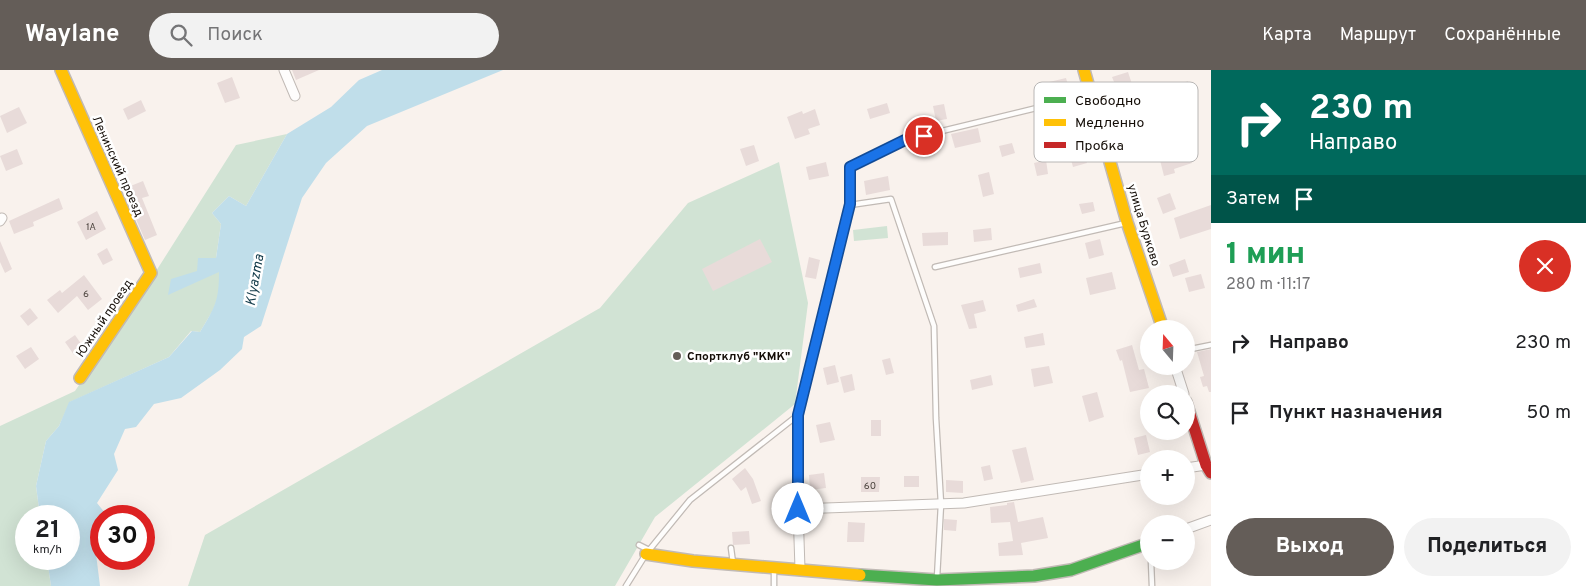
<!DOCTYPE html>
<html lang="ru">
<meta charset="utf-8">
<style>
body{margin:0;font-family:Overpass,sans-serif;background:#f2f2f2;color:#202124;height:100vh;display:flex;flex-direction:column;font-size:19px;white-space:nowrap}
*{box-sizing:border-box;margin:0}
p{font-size:16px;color:#757577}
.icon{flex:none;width:28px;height:28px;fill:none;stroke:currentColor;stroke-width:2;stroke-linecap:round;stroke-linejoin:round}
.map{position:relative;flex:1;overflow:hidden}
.drawer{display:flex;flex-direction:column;background:#fff;width:375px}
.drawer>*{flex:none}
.guide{background:#00695c;color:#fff;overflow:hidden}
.needle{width:32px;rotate:341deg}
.fabs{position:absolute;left:1140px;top:250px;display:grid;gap:10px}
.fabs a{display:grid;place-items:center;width:55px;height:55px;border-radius:50%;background:#fff;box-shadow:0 5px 20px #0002;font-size:25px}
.speed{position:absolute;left:15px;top:435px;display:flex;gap:10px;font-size:25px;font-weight:700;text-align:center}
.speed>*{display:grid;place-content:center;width:65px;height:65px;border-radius:50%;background:#fff;box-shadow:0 5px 20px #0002;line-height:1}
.speed small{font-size:12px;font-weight:400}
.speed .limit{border:8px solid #d22;background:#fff;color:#111}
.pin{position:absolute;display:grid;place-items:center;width:42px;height:42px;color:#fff;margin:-21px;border:2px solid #fff;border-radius:50%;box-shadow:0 1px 5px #0007}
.me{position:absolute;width:55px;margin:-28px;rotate:0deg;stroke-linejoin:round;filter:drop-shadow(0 0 4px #0008)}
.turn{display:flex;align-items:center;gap:18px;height:105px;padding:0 15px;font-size:22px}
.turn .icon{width:65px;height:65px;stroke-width:2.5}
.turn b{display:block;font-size:35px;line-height:42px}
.then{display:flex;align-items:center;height:48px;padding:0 15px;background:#0003;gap:10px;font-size:19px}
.round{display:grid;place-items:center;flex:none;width:52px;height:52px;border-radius:26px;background:#f2f2f2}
.overview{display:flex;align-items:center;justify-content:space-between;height:85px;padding:0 15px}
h1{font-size:30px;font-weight:800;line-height:38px;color:#1e9e55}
.cta{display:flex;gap:10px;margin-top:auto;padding:10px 15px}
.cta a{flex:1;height:58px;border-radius:30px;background:#645d58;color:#fff;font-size:20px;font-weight:800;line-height:58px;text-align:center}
.cta a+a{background:#f2f2f2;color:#202124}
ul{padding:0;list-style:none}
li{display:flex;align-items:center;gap:15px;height:70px;padding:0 15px}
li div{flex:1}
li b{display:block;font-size:19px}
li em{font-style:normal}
header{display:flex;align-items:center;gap:30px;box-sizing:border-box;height:70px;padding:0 25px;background:#645d58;color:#fff}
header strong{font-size:24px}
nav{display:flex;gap:28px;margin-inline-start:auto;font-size:18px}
.search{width:350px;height:45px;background:#f2f2f2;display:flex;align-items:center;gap:12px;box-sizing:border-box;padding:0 18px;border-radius:28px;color:#757577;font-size:19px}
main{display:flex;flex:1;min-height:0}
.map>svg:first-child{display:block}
.green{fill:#d1e3d4}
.water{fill:#c0deea}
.building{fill:#e8dbd9}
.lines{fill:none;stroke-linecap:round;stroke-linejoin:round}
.lane-casing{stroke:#c1bab5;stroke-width:7}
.street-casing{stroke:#c1bab5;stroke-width:11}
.fast-casing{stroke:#c1bab5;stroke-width:14}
.slow-casing{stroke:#c1bab5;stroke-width:14}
.jam-casing{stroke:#c1bab5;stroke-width:14}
.lane{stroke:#fefdfc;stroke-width:4.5}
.street{stroke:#fefdfc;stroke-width:9}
.fast{stroke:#4caf50;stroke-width:11}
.slow{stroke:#ffc107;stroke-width:11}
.jam{stroke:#c62828;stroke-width:11}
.route-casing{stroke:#114b97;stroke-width:12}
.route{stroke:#1a73e8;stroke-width:9}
.poi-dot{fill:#645d58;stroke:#fff;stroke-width:2}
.labels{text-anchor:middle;stroke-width:5;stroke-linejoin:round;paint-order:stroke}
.number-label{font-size:10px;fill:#4a423c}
.street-label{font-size:12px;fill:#140d07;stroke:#fff}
.poi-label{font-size:12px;font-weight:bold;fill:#140d07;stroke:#fff;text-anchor:start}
.water-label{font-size:14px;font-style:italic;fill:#113a49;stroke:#fff}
.key{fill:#fff;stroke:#b8b6b5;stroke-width:1}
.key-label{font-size:14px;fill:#140d07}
</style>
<header>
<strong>Waylane</strong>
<div class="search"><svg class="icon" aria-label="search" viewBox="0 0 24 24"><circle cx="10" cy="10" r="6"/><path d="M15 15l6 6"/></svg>Поиск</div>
<nav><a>Карта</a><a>Маршрут</a><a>Сохранённые</a></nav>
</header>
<main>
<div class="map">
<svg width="1211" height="516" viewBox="0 0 1211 516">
<rect width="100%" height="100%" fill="#f9f2ed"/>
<!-- green -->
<path class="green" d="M287,64l-41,72 -17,-10 -17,17 9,11 -5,34 3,14v23l-6,15 -13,22 -9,-1 -22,26 -99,45 -11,24 -13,15 -10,45 4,30h-14v43h21l4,27h-51v-160l75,-35 83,-123 78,-123z
M779,92l29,141 -13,101 -140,113 -40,69h-427l17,-51 395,-227 88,-105z
M887,156l1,12 -34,3 -1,-11z"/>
<!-- water -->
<path class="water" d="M382,0h121l-136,56 -41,37 -24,35 -41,128 -17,11 -2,12 -22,21 -39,28 -27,6 -18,23 -11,2 -11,25 4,16 -21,33 8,10 -2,3h-2l-3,10 3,7v8l-6,5 5,40h-49l-4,-27h22v-43h-29l-4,-30 10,-45 13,-15 10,-24 100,-45 23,-26 8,1c15,-25 19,-31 19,-60l-51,23 3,-16 26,-8 1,-13h18l5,-34 -9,-11 17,-17 17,10 41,-72 44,-27 28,-27z"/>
<!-- building -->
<path class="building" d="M292,0h27l-23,10z
M1128,2l4,12 -15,5 -5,-12z
M232,7l8,21 -15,5 -8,-20z
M1066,8l3,10 -20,6 -4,-11z
M1188,11l4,13 -15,5 -4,-13z
M141,30l5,11 -18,9 -5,-11z
M887,33l3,10 -20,6 -3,-10z
M944,34l3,15 -11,2 -3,-15z
M19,37l8,16 -20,10 -7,-17z
M815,39l5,16 -12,4 2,5 -15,5 -8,-22 15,-6 1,3z
M1191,56l2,7 -10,4 9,26 -18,6 1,4 -11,3 -4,-16 15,-4 -5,-16 -8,3 -3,-9 13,-5 1,3z
M978,58l3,14 -26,6 -4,-14z
M1012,73l3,10 -13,4 -3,-11z
M754,75l5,16 -13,5 -6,-17z
M17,79l6,15 -17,7 -6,-15z
M1084,82l3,11 -14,4 -3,-11z
M1046,90l2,14 -11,2 -3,-13z
M826,92l3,14 -20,4 -3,-13z
M989,102l5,22 -11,3 -5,-22z
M888,106l2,14 -24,5 -2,-14z
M143,111l6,15 -7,2 15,37 -12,5 -22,-51z
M1170,123l6,16 -13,5 -6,-16z
M59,128l4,11 -30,13 1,4 -20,8 -5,-13z
M1093,132l2,9 -13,3 -3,-10z
M1211,135v24l-31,10 -6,-21z
M97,141l9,18 -20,11 -9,-18z
M991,158l1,12 -18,2 -1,-12z
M948,162v13l-25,1 -1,-13z
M760,169l12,23 -59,29 -11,-22z
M1100,169l4,16 -15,4 -4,-16z
M0,171l12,28 -7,4 -5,-11z
M107,178l6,12 -10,5 -6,-11z
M809,187l11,3 -4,19 -11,-2z
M1185,189l4,13 -16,5 -4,-12z
M1040,193l2,10 -22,5 -2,-10z
M1112,202l4,17 -26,6 -4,-17z
M1201,204l4,14 -16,4 -4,-14z
M84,205l18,24 -14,11 -11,-14 -19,17 -11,-13 13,-10 2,3z
M1034,229l3,8 -19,5 -2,-7z
M983,230l3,11 -12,3 3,14 -8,1 -8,-24z
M30,238l8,10 -10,8 -8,-10z
M1043,263l2,12 -19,3 -2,-11z
M75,265l9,13 -10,7 -9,-13z
M1132,275l7,25 5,-1 5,19 -19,4 -8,-32 -2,1 -4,-11z
M31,277l8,12 -14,10 -9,-13z
M1211,279v43h-2l-2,-6 -4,1 -3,-10 4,-1 -7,-24z
M890,288l4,15 -8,2 -4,-15z
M835,295l4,17 -12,3 -4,-17z
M1049,296l4,17 -19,4 -3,-18z
M852,304l3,16 -11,3 -4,-16z
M991,305l2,10 -21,5 -2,-10z
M1097,322l7,25 -15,5 -7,-26z
M871,350h10v16h-10z
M830,352l5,18 -15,3 -4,-18z
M1146,365l4,17 -12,3 -4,-17z
M1026,377l8,33 -13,3 -9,-33z
M990,395l3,14 -9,2 -3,-14z
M745,398l8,11 8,22 -9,3 -6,-17 -5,4 -9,-12z
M824,403l2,15 -16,2 -1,-15z
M904,406h15v11h-15z
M861,407h19l-1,15h-18z
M946,410l17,1v12l-17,-1z
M1014,432l4,20 25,-5 5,21 -27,5 2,12 -24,1 -1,-13 15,-2 -3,-19 -19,1 -1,-16 17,-2v-2z
M944,449l13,1 -1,11 -12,-1z
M848,452l17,1 -1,19h-17z
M749,461l1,13 -17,1 -1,-13z"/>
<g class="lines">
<!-- lane casing -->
<g class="lane-casing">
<path id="lane" d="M850,135l41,-6 43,127 2,92 5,86 -4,74
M935,197l191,-44
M1186,280l25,-5
M639,475l10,5
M731,478l2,15
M1151,491l1,25
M774,498v18
M626,516l20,-32 44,-54 108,-85 52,-210v-38l55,-27 185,-45"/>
</g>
<!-- street casing -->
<g class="street-casing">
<path id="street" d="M284,0l11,26
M0,151l2,-3
M1175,296l9,28
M798,345v94l2,60
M1186,398l20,-3
M798,439l166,-6 185,-29
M1186,459l25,-9"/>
</g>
<!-- fast casing -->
<g class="fast-casing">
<path id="fast" d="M860,505l77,5 97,-4 37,-6 78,-27"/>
</g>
<!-- slow casing -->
<g class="slow-casing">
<path id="slow" d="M61,0l90,203 -71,105
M1084,0l43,152 36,107
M646,484l47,7 167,14"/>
</g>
<!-- jam casing -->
<g class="jam-casing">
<path id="jam" d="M1186,332l20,63 5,8"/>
</g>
<!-- lane -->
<use href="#lane" class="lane"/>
<!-- street -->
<use href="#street" class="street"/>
<!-- fast -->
<use href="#fast" class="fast"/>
<!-- slow -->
<use href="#slow" class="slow"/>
<!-- jam -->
<use href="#jam" class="jam"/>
</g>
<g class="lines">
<!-- route casing -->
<g class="route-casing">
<path id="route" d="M798,439v-94l52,-211v-37l55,-27 19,-4"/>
</g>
<!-- route -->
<use href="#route" class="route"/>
</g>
<!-- markers -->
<circle class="poi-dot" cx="677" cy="286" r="5"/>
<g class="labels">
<!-- number labels -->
<g class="number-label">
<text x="91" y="160">1А</text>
<text x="86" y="227">6</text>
<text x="870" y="419">60</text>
</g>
<!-- street labels -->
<g class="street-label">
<text transform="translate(118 96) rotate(66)" y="4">Ленинский проезд</text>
<text transform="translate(1144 155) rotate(73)" y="4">улица Бурково</text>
<text transform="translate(104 248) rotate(-56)" y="4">Южный проезд</text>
</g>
<!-- poi labels -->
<g class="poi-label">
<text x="687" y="290">Спортклуб "КМК"</text>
</g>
<!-- water labels -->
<g class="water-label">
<text transform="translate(254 210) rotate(-80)" y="5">Klyazma</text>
</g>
</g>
<!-- legend -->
<rect x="1034" y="12" width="164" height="80" rx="8" class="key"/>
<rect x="1044" y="27" width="22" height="6" fill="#4caf50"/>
<rect x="1044" y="49" width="22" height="7" fill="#ffc107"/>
<rect x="1044" y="72" width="22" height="6" fill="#c62828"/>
<g class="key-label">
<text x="1075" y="35">Свободно</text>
<text x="1075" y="57">Медленно</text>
<text x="1075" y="80">Пробка</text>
</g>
</svg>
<div class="fabs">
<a><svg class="needle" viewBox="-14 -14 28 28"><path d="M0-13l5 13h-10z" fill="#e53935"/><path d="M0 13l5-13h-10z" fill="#757577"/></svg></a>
<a><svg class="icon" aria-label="search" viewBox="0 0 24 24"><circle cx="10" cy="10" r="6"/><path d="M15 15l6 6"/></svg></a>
<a>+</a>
<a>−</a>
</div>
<div class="speed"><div>21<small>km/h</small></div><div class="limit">30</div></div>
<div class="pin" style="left:924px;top:66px;background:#d93025"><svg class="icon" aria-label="arrive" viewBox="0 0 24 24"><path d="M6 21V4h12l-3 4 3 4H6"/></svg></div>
<svg class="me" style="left:798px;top:439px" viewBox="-20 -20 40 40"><circle r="19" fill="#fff"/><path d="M0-13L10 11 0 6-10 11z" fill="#1a73e8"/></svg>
</div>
<section class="drawer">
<div class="guide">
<div class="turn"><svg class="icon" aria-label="right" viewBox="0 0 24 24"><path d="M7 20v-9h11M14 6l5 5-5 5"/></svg><div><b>230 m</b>Направо</div></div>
<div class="then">Затем<svg class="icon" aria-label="arrive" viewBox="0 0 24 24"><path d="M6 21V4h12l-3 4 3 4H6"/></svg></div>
</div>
<div class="overview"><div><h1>1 мин</h1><p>280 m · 11:17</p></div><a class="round" style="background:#d93025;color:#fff"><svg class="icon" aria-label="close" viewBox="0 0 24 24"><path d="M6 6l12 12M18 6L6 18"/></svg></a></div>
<ul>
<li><svg class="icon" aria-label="right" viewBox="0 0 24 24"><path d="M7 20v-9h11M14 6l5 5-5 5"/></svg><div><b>Направо</b></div><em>230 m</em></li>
<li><svg class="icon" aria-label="arrive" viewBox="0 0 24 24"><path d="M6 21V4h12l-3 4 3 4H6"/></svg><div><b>Пункт назначения</b></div><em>50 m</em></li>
</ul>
<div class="cta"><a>Выход</a><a>Поделиться</a></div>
</section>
</main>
